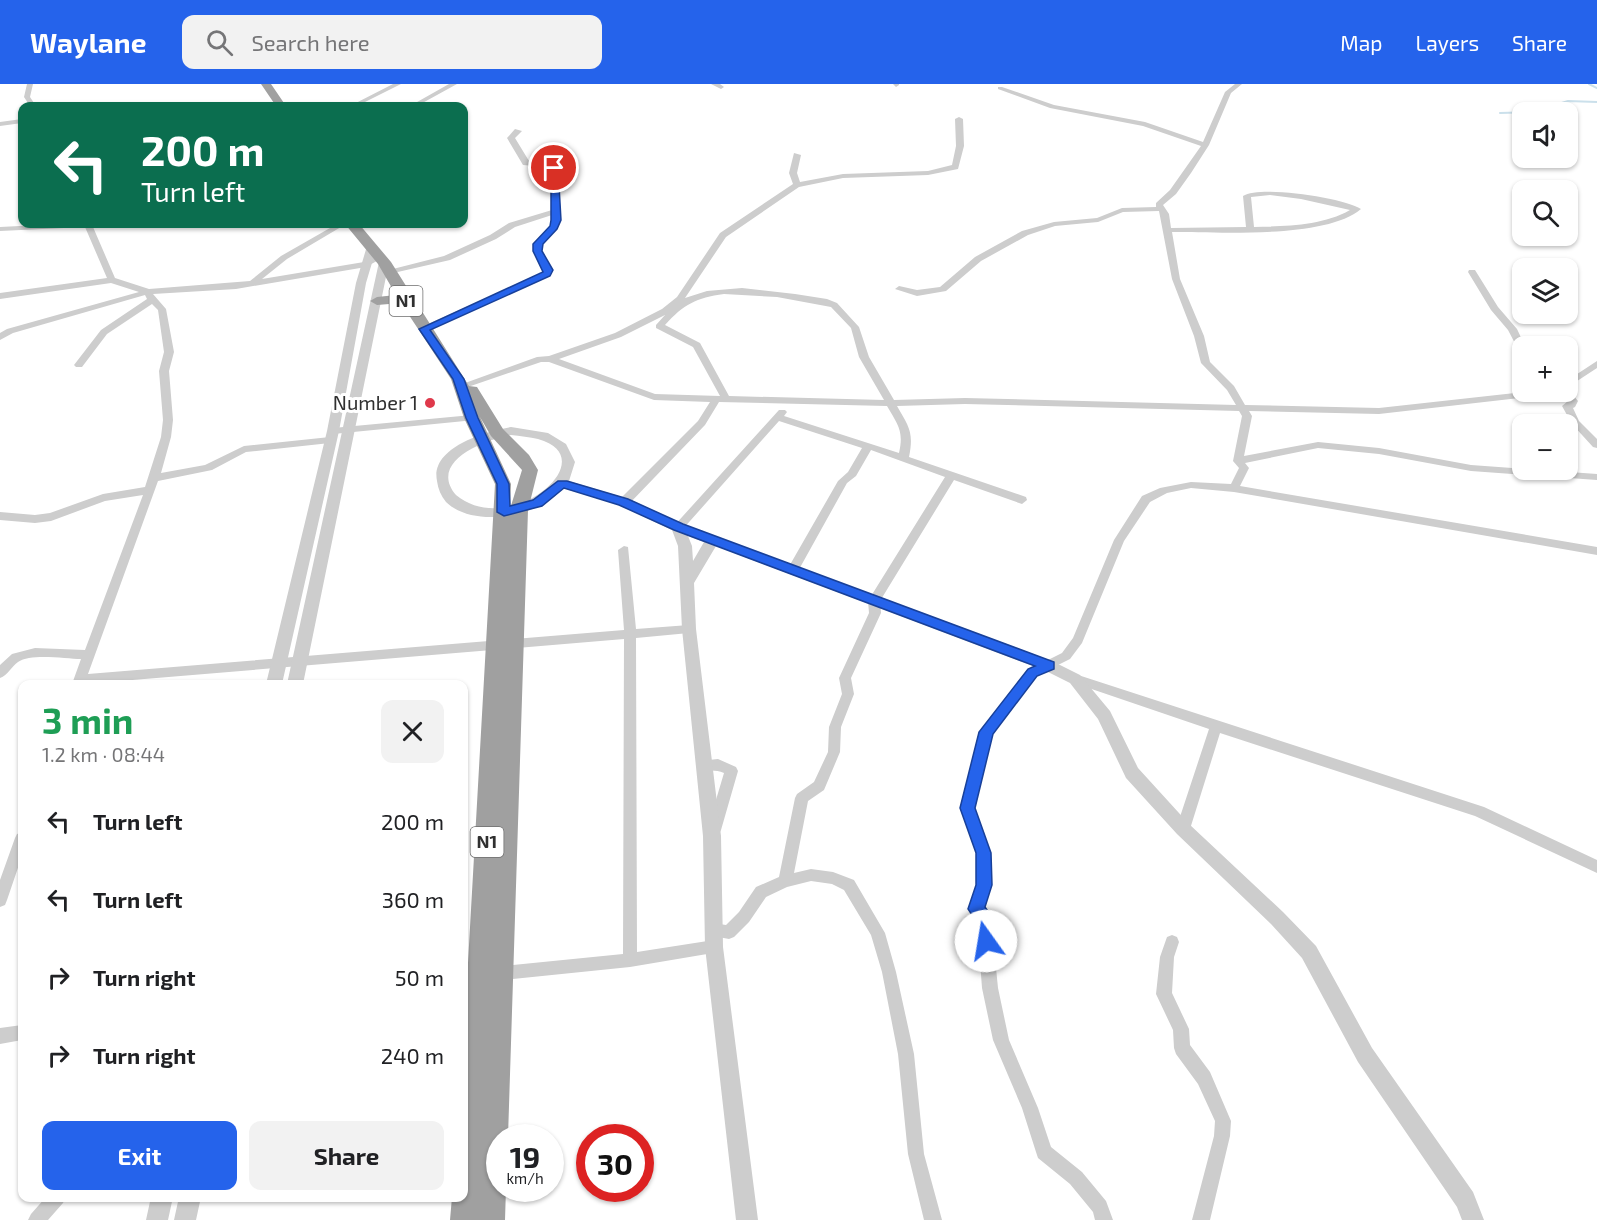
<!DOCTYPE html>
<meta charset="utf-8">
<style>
body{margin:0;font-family:"Exo 2",sans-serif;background:#f2f2f2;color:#202124;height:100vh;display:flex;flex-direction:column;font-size:22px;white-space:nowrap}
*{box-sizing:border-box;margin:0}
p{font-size:20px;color:#757577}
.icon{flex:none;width:33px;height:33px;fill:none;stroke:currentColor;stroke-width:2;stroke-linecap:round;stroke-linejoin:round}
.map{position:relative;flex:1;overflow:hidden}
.panel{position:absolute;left:18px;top:596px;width:450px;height:522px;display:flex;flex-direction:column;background:#fff;border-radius:12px;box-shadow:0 2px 4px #0004}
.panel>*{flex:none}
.top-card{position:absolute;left:18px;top:18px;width:450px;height:126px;border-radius:12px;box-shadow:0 2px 4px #0004;background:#0b6e4f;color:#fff;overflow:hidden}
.buttons{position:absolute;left:1512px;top:18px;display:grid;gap:12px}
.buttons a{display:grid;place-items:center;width:66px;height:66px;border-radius:12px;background:#fff;box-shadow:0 2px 4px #0004;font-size:30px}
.speed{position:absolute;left:486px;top:1040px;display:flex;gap:12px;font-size:30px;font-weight:700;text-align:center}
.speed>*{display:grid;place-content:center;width:78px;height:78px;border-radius:50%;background:#fff;box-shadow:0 2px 4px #0004;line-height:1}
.speed small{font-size:15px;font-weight:400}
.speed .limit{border:9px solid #d22;background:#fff;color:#111}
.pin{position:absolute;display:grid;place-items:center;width:51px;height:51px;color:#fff;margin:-26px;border:3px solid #fff;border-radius:50%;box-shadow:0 2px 6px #0007}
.me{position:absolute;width:66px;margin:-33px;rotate:347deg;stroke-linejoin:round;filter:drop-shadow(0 0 4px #0008)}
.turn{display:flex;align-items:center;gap:21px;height:126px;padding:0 24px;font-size:27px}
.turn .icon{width:78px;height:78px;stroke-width:2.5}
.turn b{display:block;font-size:42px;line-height:51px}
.round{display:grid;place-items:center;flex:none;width:63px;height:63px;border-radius:12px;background:#f2f2f2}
.summary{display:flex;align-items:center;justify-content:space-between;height:102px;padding:0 24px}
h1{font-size:36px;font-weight:700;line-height:45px;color:#1e9e55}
.button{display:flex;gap:12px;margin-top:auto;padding:12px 24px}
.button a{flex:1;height:69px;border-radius:12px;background:#2563eb;color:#fff;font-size:24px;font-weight:700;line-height:69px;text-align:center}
.button a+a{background:#f2f2f2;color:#202124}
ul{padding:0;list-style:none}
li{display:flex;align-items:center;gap:18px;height:78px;padding:0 24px}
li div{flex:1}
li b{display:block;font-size:22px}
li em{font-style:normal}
header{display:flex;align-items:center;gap:36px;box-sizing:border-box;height:84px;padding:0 30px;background:#2563eb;color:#fff}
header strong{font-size:28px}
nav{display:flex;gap:33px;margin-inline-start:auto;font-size:21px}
.search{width:420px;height:54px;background:#f2f2f2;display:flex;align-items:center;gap:15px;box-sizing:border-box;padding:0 21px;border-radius:12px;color:#757577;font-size:22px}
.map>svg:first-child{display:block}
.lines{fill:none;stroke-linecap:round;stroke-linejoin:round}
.stream{stroke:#cbe0eb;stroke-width:2}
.minor{fill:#cdcdcd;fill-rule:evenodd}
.tertiary{fill:#cdcdcd;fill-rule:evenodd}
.trunk{fill:#a0a0a0;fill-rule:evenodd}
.route{fill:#2563eb;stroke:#184099;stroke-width:1.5}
.poi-dot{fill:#df394b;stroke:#fff;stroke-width:2}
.labels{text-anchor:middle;stroke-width:6;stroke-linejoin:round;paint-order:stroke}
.shield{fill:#fff;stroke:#6e6e6e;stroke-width:1.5}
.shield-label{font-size:18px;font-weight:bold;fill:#303030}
.poi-label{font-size:20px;fill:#303030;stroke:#fff;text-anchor:end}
</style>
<header>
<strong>Waylane</strong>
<div class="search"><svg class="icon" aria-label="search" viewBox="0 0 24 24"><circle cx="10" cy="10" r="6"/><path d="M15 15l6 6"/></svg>Search here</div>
<nav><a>Map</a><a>Layers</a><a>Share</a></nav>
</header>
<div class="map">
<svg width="1597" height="1136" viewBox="0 0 1597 1136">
<rect width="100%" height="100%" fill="#fff"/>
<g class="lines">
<!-- stream -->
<path class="stream" d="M1589,0l8,4
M1500,29l33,-1 35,-11 29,1"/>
<!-- minor -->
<path class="minor" d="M27,0h6l-3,13 6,9h-6l-6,-9z
M393,0h8l-44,22h-7z
M449,0h8l-40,22h-7z
M711,0h9l4,3 -3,2z
M893,0h6v1l-3,2z
M1235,0h7l-11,9 -22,52 -18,28 -15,21 -13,11 6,9 2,14 75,-1 -3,-31c18,-11 101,2 118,13 -35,30 -142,23 -189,23l8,47 24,57 6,26 24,24 11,19 134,3 145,-16h26l-5,3 -166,19 -130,-3 3,5 -8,40 74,-14 61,6 92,17 126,9v6l-126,-9 -92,-17 -61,-6 -73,15 4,5 -9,18 357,61v8l-363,-63 -43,-4 -24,5 -17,9 -26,39 -42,102 -12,16 -34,17 -43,58 -19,74 16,45 1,32 -7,22 7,11 7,70 11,52 29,68 13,39 31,25 24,29 7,19h-18l-2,-8 -23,-28 -32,-26 -2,-6 -14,-44 -29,-68 -11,-52 -5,-67 -8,-12 8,-24 -1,-32 -16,-45 22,-80 46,-58 34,-17 11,-15 41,-98 28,-44 18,-8 31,-6 40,2 8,-16 -6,-7 9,-45 -3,-5 -274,-7 -68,2c12,21 17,26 12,51l117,40 1,3 -5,4 -68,-24 -74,121 1,12 -30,65 3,16 -13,33 -1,25 -16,38 -16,11 -14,72 17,-4 22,3 21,8 31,53 11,39 18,82 10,100 18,66h-18l-16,-66 -10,-100 -16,-82 -11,-37 -27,-45 -12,-6 -21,-3 -24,6 -21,10 -17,25 -15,15 -5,2 -21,-4 -2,-5 2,-5 5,-2 13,2 13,-13 17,-25 23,-10 16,-79 2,-4 17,-12 14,-30 1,-25 13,-33 -3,-16 30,-65 -1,-12 77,-124 -74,-27 -15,26 -9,7 -50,90 -4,1 -6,-4 51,-89 10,-9 14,-24 -83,-27 -97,109h-8l-1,-3 106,-117h6l2,2 -3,4 115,37c5,-22 -1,-28 -12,-47l-168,-4 -14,23 -77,80 -4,1 -5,-4 1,-3 78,-78 12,-19 -56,-2 -105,-38h-8l-79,27 -3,1 -5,-3 83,-30 12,-1 66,-23 47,-24 15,-12 43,-64 73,-49 -4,-11 5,-20 7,2 -4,18 3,9 43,-8 85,-3 24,-6 4,-19 -1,-27 4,-2 4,2 1,27 -6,23 -30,6 -85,3 -44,9 -73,50 -41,61 22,-7 35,-3 53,6 32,5 10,4 22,24 10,30 25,43 71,-2 271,7 -9,-15 -26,-27 -7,-27 -22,-57 -13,-68 -36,1 -25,10 -43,4 -27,9 -47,26 -35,30 -29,5 -22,-7 4,-3 18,4 23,-3 35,-30 47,-26 32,-9 43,-4 25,-10 34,-1v-4l14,-13 31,-44 -58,-20 -93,-18 -52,-19v-2h4l52,18 91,17 58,20 22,-50zM1270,111l31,4 49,11c-28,16 -64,16 -96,17l-3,-30zM724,210l53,3 54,10 20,21 8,29 25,43 -155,-4 -29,-53 -35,-18c19,-21 31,-27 59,-31zM665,231l-9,10v3l37,19 27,49 -65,-2 -96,-35 62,-22z
M22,35v4l-22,3v-4z
M515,45l7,2 -7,7 14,23 24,2 6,10 1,47 -3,9 -15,15v7l10,19 -1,4 -124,57h-6v-4l122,-54 1,-3 -10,-19v-7l16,-18 2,-11 -37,12 -19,12 -46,21 -61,14 -4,-3 59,-15 46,-21 19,-12 43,-13 -1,-37 -3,-6 -25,-2 -16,-27z
M59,140h40l-1,2 -5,1 22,51 34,11 101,-8 31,-25 56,-32h9l-59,35 -25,20 102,-17 16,-8 4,3 -18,10 -130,22 -83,5 13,15 8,43 -5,19 4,49 -2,17 -10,36 44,-8 39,-19 86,-9 5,3 -5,3 -84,9 -34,18 -54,11 -70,193 536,-44 -6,-80 6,-4 4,1 8,82 53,-4 6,4 -6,4 -53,5 1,314 77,-12 5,2 2,5 -2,5 -89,15 -166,17v-14l159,-16 1,-315 -540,45h-12l9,-25c-15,0 -50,-6 -63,3 -7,5 -10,13 -18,16v-13l12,-11 23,-6 50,2 58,-155 -38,6 -54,20 -16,2 -35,-3v-8l35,3 15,-2 53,-19 42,-7 16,-50 2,-17 -4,-49 5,-19 -6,-42 -6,-6 -45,30 -25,33h-6l-2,-2 27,-35 46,-31 -2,-4 -132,38 -13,7v-7l7,-4 132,-37 -28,-9 -111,16v-6l107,-15 -22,-51 -85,4v-4z
M1469,186h6l23,37 19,22 8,17h-3v6l-3,-1 -11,-21 -17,-20 -23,-38z
M1597,277v7l-29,19v-7z
M1568,305l10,12 -3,6 -2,1 6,13 18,18v9l-4,-1 -21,-23 -10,-18 6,-5 -7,-9h7z
M472,331l5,3 -2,2 -142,14 -5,-3 5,-3z
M1075,590l409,133 113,53v13l-122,-57 -255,-83 -30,96 -2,4 -5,2 -5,-2 -2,-4 33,-100 -138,-47 -2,-3 2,-3z
M718,675l18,8 2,4 -17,59 -2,4 -5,2 -5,-2 -2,-4 17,-57c-9,-4 -16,-1 -25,-4l-2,-4 2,-4z
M22,748v24l-15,44 -2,5 -5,2v-27l15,-42 2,-4z
M1172,851l5,2 2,5 -5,15 -2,36 17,36 1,16 20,27 21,49 -1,15 -20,84h-18l22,-84 1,-15 -17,-37 -22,-30 -2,-6 -1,-18 -17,-36 4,-37 7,-20z
M22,941v15l-22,4v-16z
M46,1113h20l-3,6 -15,17h-20l3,-6z"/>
<!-- tertiary -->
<path class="tertiary" d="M372,159l5,3 -11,37 -27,148 -57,253h-16l61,-253 29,-148 11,-37z
M384,175l5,3 -86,422h-16l92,-422z
M511,343l37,6 18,11 9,18 -6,19 60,18 54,25 371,138 26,13 30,36 28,57 51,56 94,88 33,34 56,102 101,144 11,28h-22l-5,-13 -99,-145 -56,-104 -31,-34 -94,-90 -51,-56 -28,-59 -28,-36 -26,-13 -328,-124 -22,37 2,46 25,207 2,111 35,273h-22l-31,-273 -2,-111 -21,-207 -4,-83 -6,-16 -53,-25 -56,-17c-23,29 -89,41 -117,14 -5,-6 -8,-13 -9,-21 -7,-34 50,-50 74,-54zM511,351c9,1 19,2 27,4 69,19 -28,101 -82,56 -29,-34 31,-56 55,-60zM688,452l16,6 -11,19 -1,-15z
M151,1113h22l-5,23h-22z
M179,1113h22l-5,23h-22z"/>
<!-- trunk -->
<path class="trunk" d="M261,0h10l15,22h-10z
M345,140h14l32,38 78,124 8,1 26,42 26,26 9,15 -10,40 -20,627h-8v51h6l-1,32h-55l2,-23h12v-163l31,-550 -31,-66 -13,-39 -50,-76 -24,2 -7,-4 7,-4 19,-2 -18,-31zM480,333l11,19 31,34 -12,39 1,-25z"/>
</g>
<!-- route -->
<path class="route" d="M551,82l7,2 3,52 -4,9 -14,15 -1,7 11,19 -3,6 -120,54 34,49 14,39 31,66 1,22 23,-6 25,-19h9l61,18 55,25 371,138v7l-17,7 -44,58 -18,74 16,45 1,32 -7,22c8,10 12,28 7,40l-6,2 -6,-2 -4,-26 -8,-12 8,-24v-32l-16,-45 19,-76 49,-63 7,-3 -361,-136 -55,-25 -55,-17 -22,18 -38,10 -7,-4v-28l-31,-66 -13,-39 -34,-50 124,-57 -10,-21v-7l17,-18 1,-6z"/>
<!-- markers -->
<circle class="poi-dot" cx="430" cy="319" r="6"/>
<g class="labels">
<!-- shield labels -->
<g class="shield">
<rect x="389.5" y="202" width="33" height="30" rx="4.5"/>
<rect x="470.5" y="743" width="33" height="30" rx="4.5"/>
</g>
<g class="shield-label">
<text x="406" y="223">N1</text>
<text x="487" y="764">N1</text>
</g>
<!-- poi labels -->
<g class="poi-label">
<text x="418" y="326">Number 1</text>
</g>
</g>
</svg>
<div class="buttons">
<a><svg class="icon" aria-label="sound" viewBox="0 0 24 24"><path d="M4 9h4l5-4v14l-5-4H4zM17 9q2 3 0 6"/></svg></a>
<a><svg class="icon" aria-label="search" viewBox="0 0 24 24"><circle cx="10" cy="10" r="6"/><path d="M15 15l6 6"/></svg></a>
<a><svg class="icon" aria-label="layers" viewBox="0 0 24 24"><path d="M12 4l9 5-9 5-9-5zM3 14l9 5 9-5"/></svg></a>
<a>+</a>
<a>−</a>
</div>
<div class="speed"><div>19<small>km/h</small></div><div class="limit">30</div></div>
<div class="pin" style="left:554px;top:84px;background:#d93025"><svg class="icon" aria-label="arrive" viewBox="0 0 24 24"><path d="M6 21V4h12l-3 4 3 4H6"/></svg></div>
<svg class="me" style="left:986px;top:857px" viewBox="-20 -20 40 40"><circle r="19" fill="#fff"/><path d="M0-13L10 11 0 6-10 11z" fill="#2563eb"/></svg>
<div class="top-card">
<div class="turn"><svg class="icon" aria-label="left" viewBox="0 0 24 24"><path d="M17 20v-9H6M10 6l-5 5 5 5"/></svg><div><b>200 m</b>Turn left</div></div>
</div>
<section class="panel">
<div class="summary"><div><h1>3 min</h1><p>1.2 km · 08:44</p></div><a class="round"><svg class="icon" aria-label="close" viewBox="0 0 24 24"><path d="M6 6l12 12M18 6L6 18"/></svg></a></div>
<ul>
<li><svg class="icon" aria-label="left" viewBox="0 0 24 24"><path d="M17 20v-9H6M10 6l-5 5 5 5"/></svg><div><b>Turn left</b></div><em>200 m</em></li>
<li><svg class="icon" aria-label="left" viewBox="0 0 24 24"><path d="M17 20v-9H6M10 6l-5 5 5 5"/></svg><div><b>Turn left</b></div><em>360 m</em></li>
<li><svg class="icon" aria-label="right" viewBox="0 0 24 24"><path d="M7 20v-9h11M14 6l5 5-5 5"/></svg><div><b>Turn right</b></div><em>50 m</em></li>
<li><svg class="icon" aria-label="right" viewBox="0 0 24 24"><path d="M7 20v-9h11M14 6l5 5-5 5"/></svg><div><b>Turn right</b></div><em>240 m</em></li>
</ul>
<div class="button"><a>Exit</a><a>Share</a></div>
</section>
</div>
